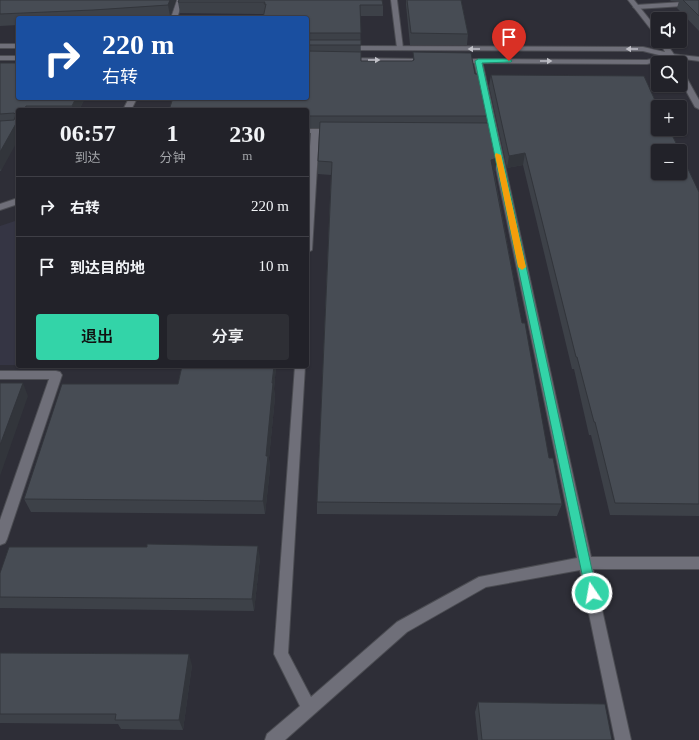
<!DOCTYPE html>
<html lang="zh">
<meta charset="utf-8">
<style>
body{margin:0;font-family:"Times New Roman","Noto Sans SC",serif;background:#2e2f35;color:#f1f3f6;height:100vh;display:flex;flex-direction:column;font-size:15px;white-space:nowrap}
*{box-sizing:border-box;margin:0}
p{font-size:13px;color:#a2a4a8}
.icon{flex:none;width:22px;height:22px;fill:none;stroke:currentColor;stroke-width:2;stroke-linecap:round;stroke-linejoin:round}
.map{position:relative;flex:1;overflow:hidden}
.panel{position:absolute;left:16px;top:108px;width:293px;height:260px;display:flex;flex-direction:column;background:#222229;border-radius:4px;box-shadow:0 1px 3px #0004,0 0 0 1px #3f3f46}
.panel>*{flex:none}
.guide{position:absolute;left:16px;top:16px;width:293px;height:84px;border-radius:4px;box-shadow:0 1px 3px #0004,0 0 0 1px #3f3f46;background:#1a4fa0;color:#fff;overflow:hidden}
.controls{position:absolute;left:651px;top:12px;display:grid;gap:8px}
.controls a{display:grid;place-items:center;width:36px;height:36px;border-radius:4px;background:#222229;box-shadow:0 1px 3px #0004,0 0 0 1px #3f3f46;font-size:20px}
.pin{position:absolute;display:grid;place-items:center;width:34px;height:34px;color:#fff;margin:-41px -17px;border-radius:50% 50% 50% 0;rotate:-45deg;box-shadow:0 0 4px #0007}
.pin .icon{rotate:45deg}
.me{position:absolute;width:44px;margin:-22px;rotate:348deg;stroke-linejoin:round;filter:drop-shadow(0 0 3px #0008)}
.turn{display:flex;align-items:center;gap:14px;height:84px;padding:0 20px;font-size:18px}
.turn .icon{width:52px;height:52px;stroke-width:2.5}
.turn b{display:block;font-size:28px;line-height:34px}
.eta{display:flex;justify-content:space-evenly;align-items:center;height:68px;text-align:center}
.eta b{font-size:24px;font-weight:600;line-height:28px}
.button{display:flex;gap:8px;margin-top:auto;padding:8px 20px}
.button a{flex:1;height:46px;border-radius:4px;background:#33d4a8;color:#111;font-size:16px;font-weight:600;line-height:46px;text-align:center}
.button a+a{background:#2e2f35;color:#f1f3f6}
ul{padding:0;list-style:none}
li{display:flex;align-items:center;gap:12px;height:60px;padding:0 20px;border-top:1px solid #3f3f46}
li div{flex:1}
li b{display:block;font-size:15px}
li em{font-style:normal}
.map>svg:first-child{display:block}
.built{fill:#353544}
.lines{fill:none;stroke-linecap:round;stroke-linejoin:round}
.service-casing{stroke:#4b4c52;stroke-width:2}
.minor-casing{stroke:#4b4c52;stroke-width:2}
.tertiary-casing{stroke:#4b4c52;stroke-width:2}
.service{fill:#6f6f79;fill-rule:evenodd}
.minor{fill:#6f6f79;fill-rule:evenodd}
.tertiary{fill:#6f6f79;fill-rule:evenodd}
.wall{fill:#3d4148}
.shaded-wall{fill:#32353b}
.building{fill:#474c54;stroke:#32353b}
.oneway{fill:#bfbfc6}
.route{fill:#33d4a8;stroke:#218a6d}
.slow{fill:#f59e0b}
</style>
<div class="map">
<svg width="699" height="740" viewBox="0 0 699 740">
<rect width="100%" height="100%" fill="#2e2e37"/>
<!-- built -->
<path class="built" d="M18,220v145h-18v-139z"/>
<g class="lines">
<!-- service casing -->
<g class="service-casing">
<path id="service" d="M177,0h6l-6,18h-6z
M391,0h6l6,48 -3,2 -3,-2z
M699,1v4l-63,4 -3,-2 3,-2z
M475,59h3l4,2 109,496h108v12h-106l38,171h-16l-35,-170 -94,17 -79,45 -122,108h-20l2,-6 33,-28 -26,-52 21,-288h10l-17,287 23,44 86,-75 82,-45 98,-19 -88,-424h-11l-4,-2 4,-2h11l-15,-69z
M129,98h8l-6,12h-8z
M307,129h27l4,2 -4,2h-15l-7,117 -5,3v-68l4,-52h-4z
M18,198v6l-18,6v-6z
M0,371h56l4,1 2,3 -55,164 -2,4 -5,2v-25l49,-141h-49z"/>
</g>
<!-- minor casing -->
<g class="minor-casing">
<path id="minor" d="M671,54l28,3v4l-30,-4v-2z"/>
</g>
<!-- tertiary casing -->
<g class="tertiary-casing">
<path id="tertiary" d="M628,0h6l24,30v7l-2,-1z
M659,41h6l10,15v5h-3l-4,-2 -21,5 -189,-1 -4,-2 1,-2 192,1 16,-4 -20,-5 -297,-1 -3,-2 3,-2 297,1 22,5z
M0,44h18v4h-18z
M0,56h18v4h-18z
M345,58l82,1 4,2 -4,2 -79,-1h-3z
M680,71l4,2 15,27v9l-4,-2 -15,-27z"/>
</g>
<!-- service -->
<use href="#service" class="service"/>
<!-- minor -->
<use href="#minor" class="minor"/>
<!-- tertiary -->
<use href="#tertiary" class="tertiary"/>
</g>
<!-- wall -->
<path class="wall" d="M0,0h176l-6,16 -23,2h-129v7l-18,1z
M179,0l204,5v11h-23l1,45h52v-9l62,22 13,42 -1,7 10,35 -2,13h-1l28,152 27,135 13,46 -5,12 -240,-2v-12l14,-327 -13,-1v-13l2,-33h-11v6l-2,31v-147l-43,-4 -84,-1 -2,-11z
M406,0h55l7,34 -1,11h-57l-4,-40z
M670,0h29v31l-22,-23 2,-7h-8z
M0,63l18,35h67l-6,12h-61l-17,61h-1z
M491,75l208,117v324l-89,-1 -19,-80h-2l-15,-66h-2l-49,-204 -16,3 -18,-82z
M182,366h94l-2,23 1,8 -6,61 1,11 -5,45 -234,-2 -7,-13 154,-115z
M260,558l-6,53 -254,-3v-35z
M0,653l192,12 -9,65 -62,-1 -3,-5 -118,-1z
M478,702l134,38h-134l-3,-28z"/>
<!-- shaded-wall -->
<path class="shaded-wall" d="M170,0h6l-6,16 -2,-11z
M76,98h9l-6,12h-6l-1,-4z
M26,106l1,4h-3z
M18,120v20l-17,31 -1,-3v-16z
M309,122v12l-2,31v-19z
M525,153l-2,12 -16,3 2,-12z
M497,158l-2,13 -5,1 1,-12z
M274,366h2l-2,23 1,8 -6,61 1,11 -5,45 -2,-13 3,-45z
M23,383l5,13 -28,80v-31z
M258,546l2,12 -6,53 -2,-12z
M189,654l3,11 -9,65 -4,-10z"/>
<!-- building -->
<path class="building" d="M0,0h170l-2,5 -75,5 -93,4z
M179,0h203l1,5h-23l1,28h-54v-15h-44l3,-14h-2l1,-2h-87z
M407,0h54l7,34 -57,-1z
M683,0h16v16z
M307,40h54v5h-54z
M307,51l54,1v9h51l2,-1 -1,-8 58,1 4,21h4l9,42h-181v-6h-138l4,-12h134z
M0,63h18v35h58l-4,8h-46l-2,4h-6v10l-18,32v-31l14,-1 2,-5 -2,-2 -14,1z
M491,75l153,1 14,31v22h11l11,22h-22v22h22v-21l19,40v312l-84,-1 -20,-81h-1l-17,-65h-1l-51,-204 -16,3z
M307,122h2l-2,24z
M320,122l169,1 8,35 -6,2 31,163h3l24,135h4l9,46 -245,-2 15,-340 -14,-1z
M182,366h92l-2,17h1l-7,73h2l-5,45 -239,-2 38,-115h116z
M0,383h23l-23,62z
M147,544l111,2 -6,53 -252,-2v-24l9,-26h138z
M0,653l189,1 -10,66h-64l1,-6h-116z
M478,702l127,2 7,36h-130z"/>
<!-- one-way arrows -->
<defs><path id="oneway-solid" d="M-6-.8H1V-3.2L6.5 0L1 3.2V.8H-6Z"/></defs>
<g class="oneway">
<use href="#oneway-solid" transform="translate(474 49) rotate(-180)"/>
<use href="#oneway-solid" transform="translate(632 49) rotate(-180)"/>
<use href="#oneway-solid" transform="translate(374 60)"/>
<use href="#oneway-solid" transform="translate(546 61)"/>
</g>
<!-- route -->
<path class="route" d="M509,59l3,2 -1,1 -29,1 115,530 -1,4 -4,1 -4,-1 -2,-4 -111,-532 3,-2z"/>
<!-- slow -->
<path class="slow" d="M496,153l5,2 25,112 -4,3 -4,-3 -23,-112z"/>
</svg>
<div class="controls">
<a><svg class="icon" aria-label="sound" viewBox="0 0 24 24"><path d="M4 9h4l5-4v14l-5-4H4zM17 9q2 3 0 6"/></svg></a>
<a><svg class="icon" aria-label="search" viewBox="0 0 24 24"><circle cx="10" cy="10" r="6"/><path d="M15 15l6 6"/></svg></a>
<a>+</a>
<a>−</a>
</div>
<div class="pin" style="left:509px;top:61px;background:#d93025"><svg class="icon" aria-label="arrive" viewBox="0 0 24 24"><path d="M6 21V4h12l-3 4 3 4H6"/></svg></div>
<svg class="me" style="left:592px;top:593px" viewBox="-20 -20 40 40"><circle r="17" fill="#33d4a8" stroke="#fff" stroke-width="3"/><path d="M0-11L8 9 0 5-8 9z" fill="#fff"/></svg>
<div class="guide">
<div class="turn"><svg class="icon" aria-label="right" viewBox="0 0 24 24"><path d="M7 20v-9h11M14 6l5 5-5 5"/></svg><div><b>220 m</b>右转</div></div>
</div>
<section class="panel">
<div class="eta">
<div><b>06:57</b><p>到达</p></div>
<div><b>1</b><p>分钟</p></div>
<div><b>230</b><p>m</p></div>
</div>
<ul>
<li><svg class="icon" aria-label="right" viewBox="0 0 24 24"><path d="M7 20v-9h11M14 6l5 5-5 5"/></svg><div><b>右转</b></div><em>220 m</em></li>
<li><svg class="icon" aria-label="arrive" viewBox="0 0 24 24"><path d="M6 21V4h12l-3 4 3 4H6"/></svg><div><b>到达目的地</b></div><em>10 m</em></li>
</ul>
<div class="button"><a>退出</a><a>分享</a></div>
</section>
</div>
